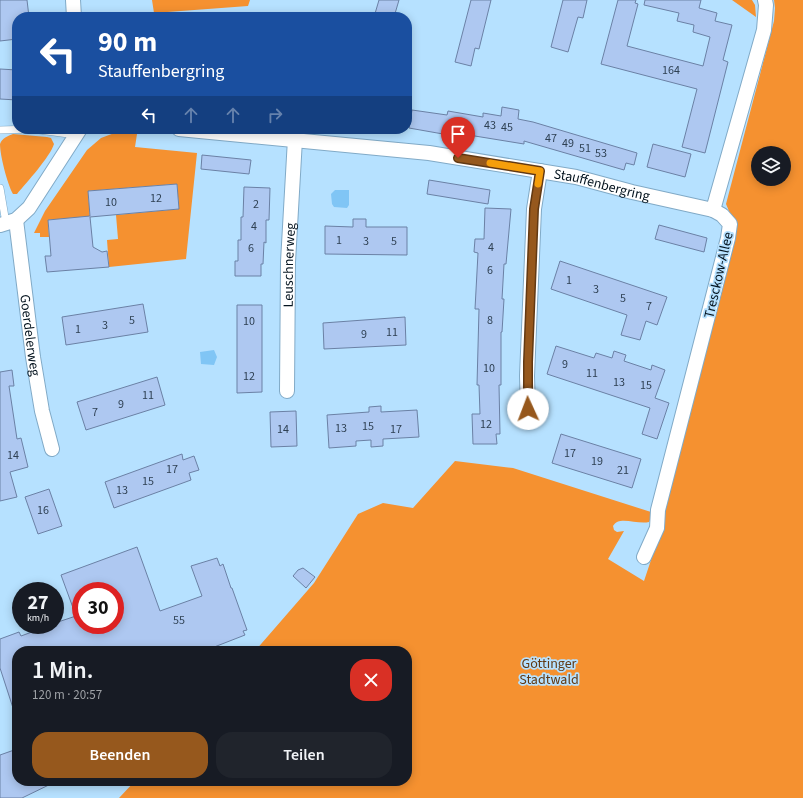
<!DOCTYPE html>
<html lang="de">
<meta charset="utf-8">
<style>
body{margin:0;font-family:"Source Sans 3",sans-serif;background:#20242c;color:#f1f3f6;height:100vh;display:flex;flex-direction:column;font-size:15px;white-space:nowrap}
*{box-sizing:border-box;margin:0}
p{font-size:13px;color:#9ea1a6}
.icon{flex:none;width:22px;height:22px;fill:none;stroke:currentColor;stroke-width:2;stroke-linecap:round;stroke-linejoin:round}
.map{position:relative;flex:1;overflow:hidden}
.side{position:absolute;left:12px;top:646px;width:400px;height:140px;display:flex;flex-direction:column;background:#171b24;border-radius:16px;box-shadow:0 2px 10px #0003}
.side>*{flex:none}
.banner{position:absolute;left:12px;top:12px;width:400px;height:122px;border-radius:16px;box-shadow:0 2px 10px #0003;background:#1a4fa0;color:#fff;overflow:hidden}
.controls{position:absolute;left:751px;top:146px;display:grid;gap:8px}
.controls a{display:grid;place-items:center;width:40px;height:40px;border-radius:50%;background:#171b24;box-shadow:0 2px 10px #0003;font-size:20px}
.speed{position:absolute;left:12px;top:582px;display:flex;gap:8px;font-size:20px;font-weight:700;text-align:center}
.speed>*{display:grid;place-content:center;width:52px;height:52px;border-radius:50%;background:#171b24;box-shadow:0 2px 10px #0003;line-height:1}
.speed small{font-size:10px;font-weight:400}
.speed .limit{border:6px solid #d22;background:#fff;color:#111}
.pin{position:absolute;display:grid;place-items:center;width:34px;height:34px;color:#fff;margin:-41px -17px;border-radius:50% 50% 50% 0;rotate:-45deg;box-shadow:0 0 4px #0007}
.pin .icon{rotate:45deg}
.me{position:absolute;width:44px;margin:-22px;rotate:358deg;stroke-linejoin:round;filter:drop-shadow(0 0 3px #0008)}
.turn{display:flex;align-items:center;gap:14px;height:84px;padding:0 20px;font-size:18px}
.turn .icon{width:52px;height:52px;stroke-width:2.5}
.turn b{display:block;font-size:28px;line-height:34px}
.lanes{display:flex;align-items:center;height:38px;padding:0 20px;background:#0003;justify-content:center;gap:20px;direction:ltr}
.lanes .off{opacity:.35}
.round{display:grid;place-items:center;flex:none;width:42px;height:42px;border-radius:16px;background:#20242c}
.overview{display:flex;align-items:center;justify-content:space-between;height:68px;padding:0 20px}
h1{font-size:24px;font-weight:600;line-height:30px}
.cta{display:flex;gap:8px;margin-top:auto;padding:8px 20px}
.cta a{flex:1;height:46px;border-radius:16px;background:#96581d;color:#fff;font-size:16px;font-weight:600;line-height:46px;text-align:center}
.cta a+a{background:#20242c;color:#f1f3f6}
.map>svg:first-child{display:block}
.green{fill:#f59130;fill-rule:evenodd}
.water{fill:#80c5f5}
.building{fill:#aec8f1;stroke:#6b81a5;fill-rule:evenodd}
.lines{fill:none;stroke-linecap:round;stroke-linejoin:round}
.service-casing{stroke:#81aac7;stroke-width:8}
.minor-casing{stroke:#81aac7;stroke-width:16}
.service{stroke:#fff;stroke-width:7}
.minor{stroke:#fff;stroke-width:14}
.route-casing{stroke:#623913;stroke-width:10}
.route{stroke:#96581d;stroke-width:7}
.slow{stroke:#f59e0b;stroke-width:7}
.labels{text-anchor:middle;stroke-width:3.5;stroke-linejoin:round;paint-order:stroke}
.number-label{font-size:12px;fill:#2f4154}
.street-label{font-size:14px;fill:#05141f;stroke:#b6e1ff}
.park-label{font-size:14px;fill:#613913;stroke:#b6e1ff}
</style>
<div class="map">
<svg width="803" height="798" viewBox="0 0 803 798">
<rect width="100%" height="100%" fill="#b6e1ff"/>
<!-- green -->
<path class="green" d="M152,0h98l-2,6 -94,7z
M732,0h20l3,5 1,12z
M774,0h29v798h-684l16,-17h272v-130h-152l59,-68 44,-69 25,-11 30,5 42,-47 58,7 138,44 1,4 -3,6c-12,3 -30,-7 -36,4l1,4 3,2 7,-1 -16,28 36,22 15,-45 7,-32 68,-281 -8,-19 48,-183 1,-13zM758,153h26v26h-26z
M117,132l20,2 -2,13 62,6 -11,106 -77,8 -2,-27 11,-1 -2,-24 63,-6 -2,-25 -89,7 2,26 -42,3 1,17h-9v-4h-6l11,-22 42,-61 14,-12z
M13,134l34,3 4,1 3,6c-4,13 -27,38 -37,50h-4c-6,-11 -13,-39 -13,-50 2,-6 8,-8 13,-10z"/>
<!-- water -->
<path class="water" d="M335,190h14v15l-2,3 -13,-1 -2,-3 -1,-10z
M214,350l3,7 -3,8 -13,-1 -1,-12z"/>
<!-- building -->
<path class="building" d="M0,0h27l2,17h-12v22l-17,2z
M379,0h20l-5,17h-20z
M471,0h20l-12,49 -4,-1 -4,18 -16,-4z
M563,0h24l-4,18 -5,-1 -10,35 -17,-5z
M618,0h18l-1,3 3,1 -11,42 76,20 7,-29 -17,-5 1,-7 -17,-4 2,-8 -35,-8 1,-5h56l-2,8 18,5 -2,8 17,4 -9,35 5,2 -23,91 -23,-6 15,-58 -96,-25z
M0,69l17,1v30l-17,-1z
M502,107l17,3 -1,9 15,3 104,31 -3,12 -8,-2 -2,7 -100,-29v3l-80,-13 -1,3 -34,-6 3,-18 35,5 1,-4 35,6v-4l18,3z
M653,144l38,10 -6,23 -38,-10z
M202,155l49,5 -2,14 -48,-5z
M429,180l61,10 -2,14 -61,-10z
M177,184l2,25 -89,8 3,30 9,5 5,-1 2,16 -62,5 -2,-16h6l-3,-36 42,-4 -2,-25z
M244,187l26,1 -1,32h-3v23l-2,-1 -1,22h-2v12h-26v-15h3v-21h3v-23h2z
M485,208l26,1 -5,55h-2l-2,35h2l-2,33h-1v53h-2l1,49h-4l1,10h-24l-1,-30h8l-1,-29h-2l2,-76h-4l3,-56 -4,-1 1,-13h9z
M353,219h13v8h41v28l-82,-1v-28l28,1z
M659,225l48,13 -3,14 -49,-13z
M560,261l107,36 -10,28 -11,-4 -6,19 -19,-5 6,-20 -76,-26z
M143,304l5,28 -82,13 -4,-28z
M237,305h25v87l-25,1z
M405,317l1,28 -82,4 -1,-26z
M556,346l38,12 2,-5 16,5 2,-7 12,4 -2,6 27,9 1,-5 13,5 -10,28 14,5 -12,36 -15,-5 8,-26 -103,-34z
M12,370l2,16h-5l8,53 4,-1 7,29 -18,5 7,25 -17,4v-129z
M157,377l8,28 -79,25 -9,-28z
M381,406v6l36,-2 2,27 -36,2v7l-12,1v-7l-15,1v5l-27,2 -2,-33 42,-3v-5z
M296,411l1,35 -26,1 -1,-35z
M561,434l80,25 -9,29 -80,-25z
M182,454l1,6 11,-4 5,14 -10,3 2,7 -77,28 -9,-26z
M49,489l13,37 -24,8 -13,-37z
M137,547l23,64 42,-15 -11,-30 26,-8 3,8 3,-2 8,24h1l15,42 -4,1 2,4 -41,16h-187v60h-3l-14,-43v-29l19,-7 2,4 30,-11h4v-2l21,-7 -15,-41zM81,591h34v34h-34z
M303,568l12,9 -9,11 -13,-12 5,-6z
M17,749v32h40l-35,17h-22v-43z"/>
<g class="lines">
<!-- service casing -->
<g class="service-casing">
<path id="service" d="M0,130l32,-1 44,6
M0,188l6,35"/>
</g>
<!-- minor casing -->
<g class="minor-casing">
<g id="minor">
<path d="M73,0l1,17"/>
<path id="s1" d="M179,129l250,24 147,24 56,15 81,18 9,5 8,9 -2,14 -70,272 -1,18 -13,29"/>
<path d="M713,210l51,-180 2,-25 -1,-5"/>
<path id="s2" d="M16,220l17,137 9,54 10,38"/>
<path d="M0,225l16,-5 13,-12 51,-79"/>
<path id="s3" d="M287,391l1,-129 7,-123"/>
<path d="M528,409l-1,-33 7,-167 6,-38"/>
</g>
</g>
<!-- service -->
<use href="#service" class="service"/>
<!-- minor -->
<use href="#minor" class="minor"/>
</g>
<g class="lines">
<!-- route casing -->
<g class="route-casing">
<path id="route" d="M458,158l82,13 -6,38 -6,153v47"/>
</g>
<!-- route -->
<use href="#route" class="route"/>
<!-- slow -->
<path class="slow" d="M490,163l50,8 -2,13"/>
</g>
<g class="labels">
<!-- number labels -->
<g class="number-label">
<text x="671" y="74">164</text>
<text x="490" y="129">43</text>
<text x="507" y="131">45</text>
<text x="551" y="142">47</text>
<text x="568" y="147">49</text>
<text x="585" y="152">51</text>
<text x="601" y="157">53</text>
<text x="156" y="202">12</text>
<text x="111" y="206">10</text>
<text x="256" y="208">2</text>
<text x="254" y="230">4</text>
<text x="339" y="244">1</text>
<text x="366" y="245">3</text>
<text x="394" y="245">5</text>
<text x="491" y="251">4</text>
<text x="251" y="252">6</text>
<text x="490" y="274">6</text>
<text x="569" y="284">1</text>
<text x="596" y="293">3</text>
<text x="623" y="302">5</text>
<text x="649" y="310">7</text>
<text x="132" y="324">5</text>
<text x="490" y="324">8</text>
<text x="249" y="325">10</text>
<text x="105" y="329">3</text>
<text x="78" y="333">1</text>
<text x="392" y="336">11</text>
<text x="364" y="338">9</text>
<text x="565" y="368">9</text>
<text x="489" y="372">10</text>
<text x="592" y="377">11</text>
<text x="249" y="380">12</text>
<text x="619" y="386">13</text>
<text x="646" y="389">15</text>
<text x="148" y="399">11</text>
<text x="121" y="408">9</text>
<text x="95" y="416">7</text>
<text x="486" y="428">12</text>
<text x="368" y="430">15</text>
<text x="341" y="432">13</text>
<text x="283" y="433">14</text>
<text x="396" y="433">17</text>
<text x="570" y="457">17</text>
<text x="13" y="459">14</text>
<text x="597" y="465">19</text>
<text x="172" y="473">17</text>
<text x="623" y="474">21</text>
<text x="148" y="485">15</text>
<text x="122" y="494">13</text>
<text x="43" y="514">16</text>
<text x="179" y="624">55</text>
</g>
<!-- street labels -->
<g class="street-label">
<text dy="5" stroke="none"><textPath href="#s1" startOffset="427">Stauffenbergring</textPath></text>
<text dy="5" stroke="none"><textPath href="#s3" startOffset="126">Leuschnerweg</textPath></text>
<text transform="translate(718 275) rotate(-77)" y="5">Tresckow-Allee</text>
<text dy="5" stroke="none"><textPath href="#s2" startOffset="116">Goerdelerweg</textPath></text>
</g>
<!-- park labels -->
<g class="park-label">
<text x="549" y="668">Göttinger<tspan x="549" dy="16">Stadtwald</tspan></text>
</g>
</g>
</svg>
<div class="controls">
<a><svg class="icon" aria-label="layers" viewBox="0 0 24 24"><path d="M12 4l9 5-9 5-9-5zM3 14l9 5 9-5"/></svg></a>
</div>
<div class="speed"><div>27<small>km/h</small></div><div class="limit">30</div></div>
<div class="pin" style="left:458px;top:158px;background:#d93025"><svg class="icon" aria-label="arrive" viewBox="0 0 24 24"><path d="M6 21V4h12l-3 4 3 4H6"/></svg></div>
<svg class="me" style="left:528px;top:409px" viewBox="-20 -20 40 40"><circle r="19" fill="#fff"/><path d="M0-13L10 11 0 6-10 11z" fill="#96581d"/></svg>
<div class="banner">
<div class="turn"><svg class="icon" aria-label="left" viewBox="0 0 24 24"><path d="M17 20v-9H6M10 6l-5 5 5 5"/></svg><div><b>90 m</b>Stauffenbergring</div></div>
<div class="lanes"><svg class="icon" aria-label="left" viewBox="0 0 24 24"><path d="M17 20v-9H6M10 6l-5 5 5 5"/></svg><svg class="icon off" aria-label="ahead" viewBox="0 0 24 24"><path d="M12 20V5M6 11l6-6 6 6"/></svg><svg class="icon off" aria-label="ahead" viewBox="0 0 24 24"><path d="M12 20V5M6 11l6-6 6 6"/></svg><svg class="icon off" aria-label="right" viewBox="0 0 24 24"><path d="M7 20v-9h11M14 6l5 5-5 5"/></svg></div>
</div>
<section class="side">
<div class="overview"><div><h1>1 Min.</h1><p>120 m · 20:57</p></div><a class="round" style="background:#d93025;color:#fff"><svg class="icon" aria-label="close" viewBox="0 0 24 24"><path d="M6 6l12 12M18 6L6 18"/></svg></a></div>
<div class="cta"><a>Beenden</a><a>Teilen</a></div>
</section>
</div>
